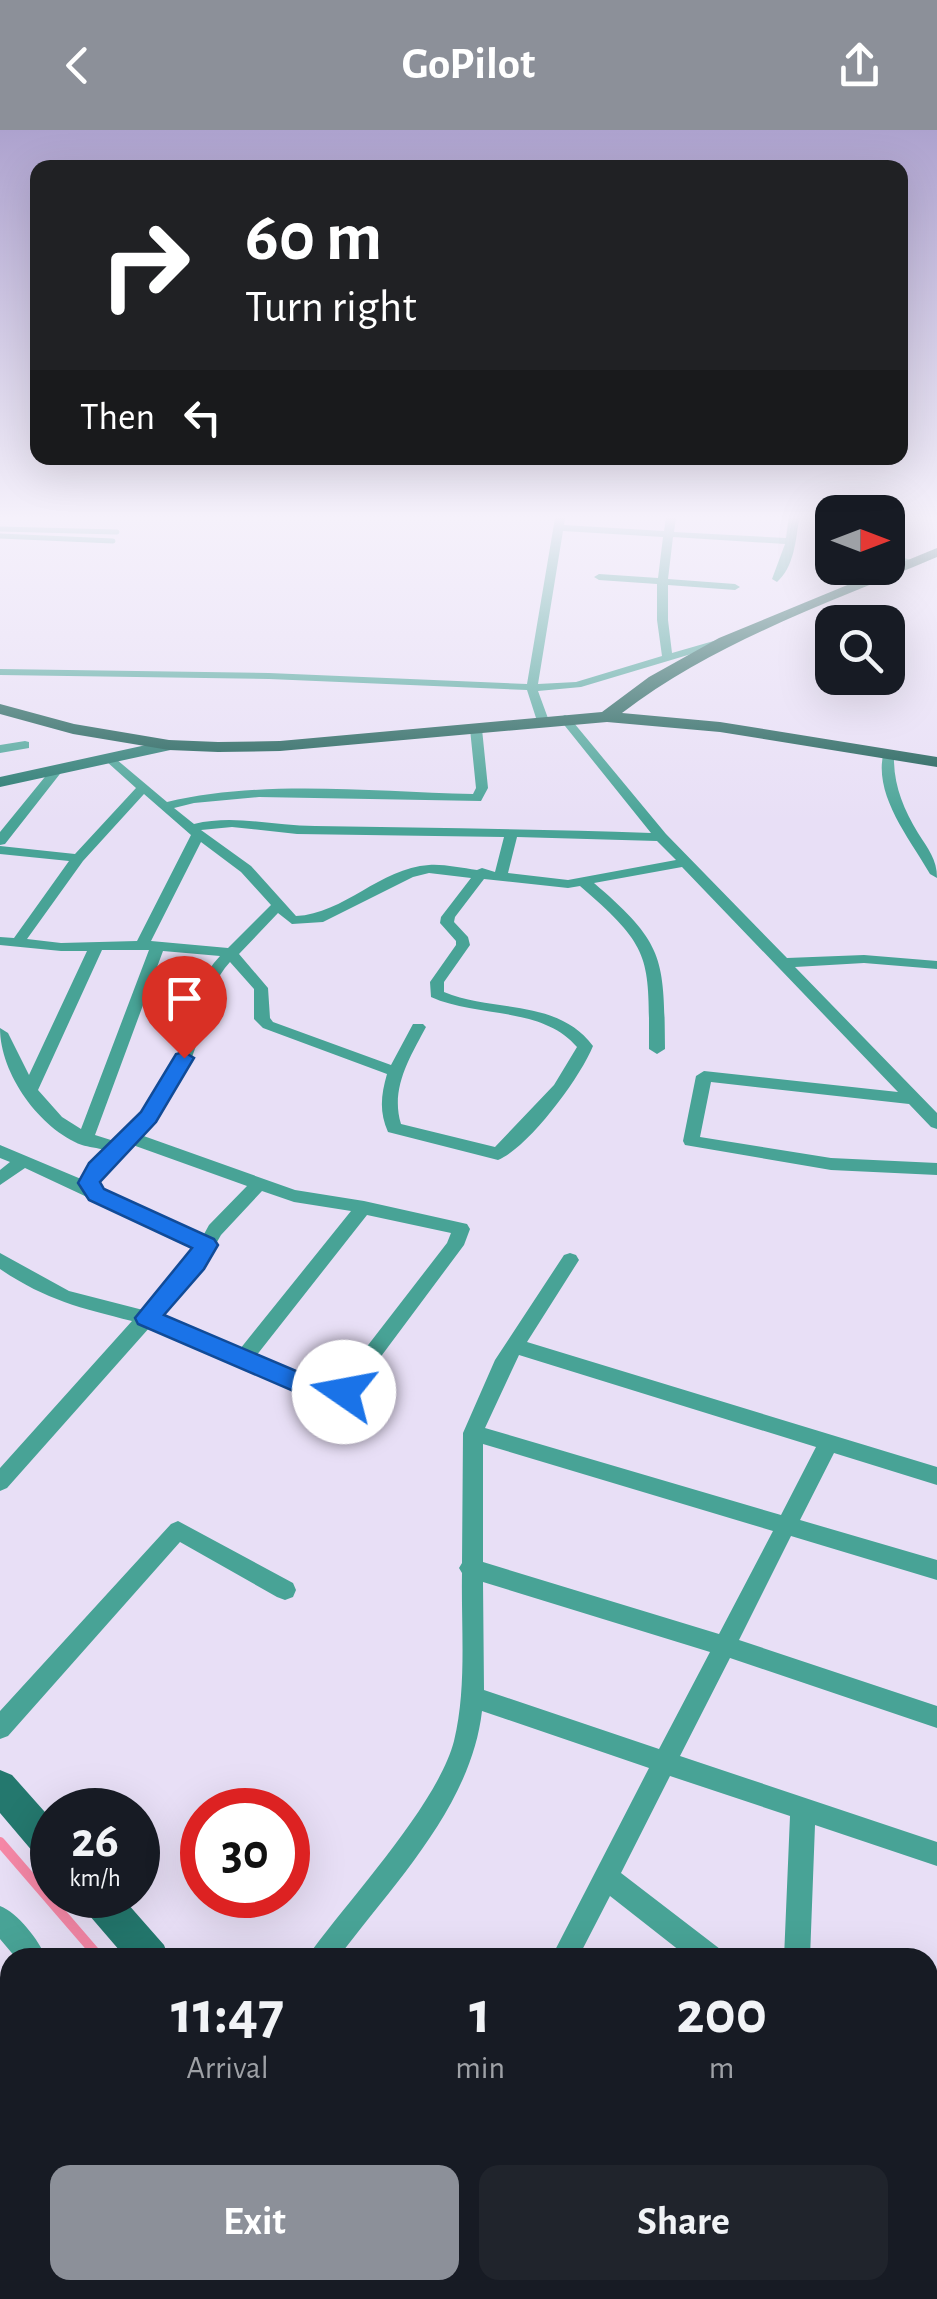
<!DOCTYPE html>
<style>
body{margin:0;font-family:"Alegreya Sans",sans-serif;background:#20242c;color:#f1f3f6;height:100vh;display:flex;flex-direction:column;font-size:38px;white-space:nowrap}
*{box-sizing:border-box;margin:0}
p{font-size:32px;color:#9ea1a6}
.icon{flex:none;width:55px;height:55px;fill:none;stroke:currentColor;stroke-width:2;stroke-linecap:round;stroke-linejoin:round}
.map{position:relative;flex:1;overflow:hidden}
.side{position:absolute;left:0px;top:1818px;width:938px;height:352px;display:flex;flex-direction:column;background:#171b24;border-radius:30px 30px 0 0;box-shadow:0 10px 40px #0002}
.side>*{flex:none}
.hud{position:absolute;left:30px;top:30px;width:878px;height:305px;border-radius:20px;box-shadow:0 10px 40px #0002;background:#202124;color:#fff;overflow:hidden}
.needle{width:65px;rotate:90deg}
.controls{position:absolute;left:815px;top:365px;display:grid;gap:20px}
.controls a{display:grid;place-items:center;width:90px;height:90px;border-radius:20px;background:#171b24;box-shadow:0 10px 40px #0002;font-size:50px}
.speed{position:absolute;left:30px;top:1658px;display:flex;gap:20px;font-size:50px;font-weight:700;text-align:center}
.speed>*{display:grid;place-content:center;width:130px;height:130px;border-radius:50%;background:#171b24;box-shadow:0 10px 40px #0002;line-height:1}
.speed small{font-size:25px;font-weight:400}
.speed .limit{border:15px solid #d22;background:#fff;color:#111}
.pin{position:absolute;display:grid;place-items:center;width:85px;height:85px;color:#fff;margin:-102px -42px;border-radius:50% 50% 50% 0;rotate:-45deg;box-shadow:0 0 10px #0007}
.pin .icon{rotate:45deg}
.me{position:absolute;width:110px;margin:-55px;rotate:282deg;stroke-linejoin:round;filter:drop-shadow(0 0 8px #0008)}
.turn{display:flex;align-items:center;gap:35px;height:210px;padding:0 50px;font-size:45px}
.turn .icon{width:130px;height:130px;stroke-width:2.5}
.turn b{display:block;font-size:70px;line-height:85px}
.then{display:flex;align-items:center;height:95px;padding:0 50px;background:#0003;gap:20px;font-size:38px}
.eta{display:flex;justify-content:space-evenly;align-items:center;height:170px;text-align:center}
.eta b{font-size:60px;font-weight:600;line-height:70px}
.button{display:flex;gap:20px;margin-top:auto;padding:20px 50px}
.button a{flex:1;height:115px;border-radius:20px;background:#8c9099;color:#fff;font-size:40px;font-weight:600;line-height:115px;text-align:center}
.button a+a{background:#20242c;color:#f1f3f6}
header{display:flex;justify-content:space-between;align-items:center;height:130px;padding:0 50px;background:#8c9099;color:#fff;font-size:45px;font-weight:600}
.map>svg:first-child{display:block}
.lines{fill:none;stroke-linecap:round;stroke-linejoin:round}
.stream{stroke:#f688a7;stroke-width:10}
.service{stroke:#48a396;stroke-width:5}
.minor{fill:#48a396;fill-rule:evenodd}
.tertiary{fill:#48a396;fill-rule:evenodd}
.secondary{fill:#24786e;fill-rule:evenodd}
.primary{fill:#155a51;fill-rule:evenodd}
.route{fill:#1a73e8;stroke:#114b97;stroke-width:2.5}
</style>
<header><svg class="icon" aria-label="back" viewBox="0 0 24 24"><path d="M15 5l-7 7 7 7"/></svg>GoPilot<svg class="icon" aria-label="share" viewBox="0 0 24 24"><path d="M12 15V3M7 8l5-5 5 5M5 13v7h14v-7"/></svg></header>
<div class="map">
<svg width="937" height="2169" viewBox="0 0 937 2169">
<rect width="100%" height="100%" fill="#e8dff6"/>
<g class="lines">
<!-- stream -->
<path class="stream" d="M0,1712l100,116
M380,2160l8,9"/>
<!-- service -->
<path class="service" d="M0,399l117,3
M0,406l113,5"/>
<!-- minor -->
<path class="minor" d="M555,388h10l-1,7 100,6 2,-13h10l-2,14 112,6 3,-20h10c-3,22 -5,49 -22,64l-5,-3 13,-35 -112,-7 -5,42 67,5 5,3 -5,3 -67,-5v35l4,33 52,-15 5,3 -1,2 -147,44 -43,4 11,30 -6,4 -6,-4 -10,-31 -258,-11 -269,-4v-6l269,4 258,11zM563,401l100,6 -5,41 -59,-4 -5,3 5,3 58,4v36l5,36 -86,26 -38,2z
M888,423l26,8 1,2 -5,3 -22,-7z
M565,585l4,2 97,117 121,124 77,-3 73,6v8l-73,-6 -69,4 142,146v16l-6,-2 -22,-23 -198,-22 -11,55 131,21 106,5v12l-106,-5 -146,-25 -2,-4 13,-65 8,-5 194,21 -216,-225 -88,16c71,61 70,75 71,166l-8,5 -8,-5c0,-92 3,-101 -69,-163l-12,2 -84,-9 -29,38 -1,5 14,15 2,8 -26,37v10c50,21 113,6 149,54 -13,32 -64,101 -95,114l-110,-28c-9,-20 -7,-37 -1,-58l-124,-46 -9,-9v-30l-24,-27c-24,26 -25,63 -38,95 -11,30 -32,53 -54,77l157,56 69,11 103,23 3,5 -6,16 -114,153 -7,2 -30,-2 -163,-71 -143,161 -7,3v-23l132,-147c-52,-13 -86,-21 -132,-52v-16l69,38 74,19 53,-62 -171,-80 -25,17v-15l10,-8 -10,-4v-13l81,34 24,-29c-7,-2 -17,-3 -23,-5 -42,-16 -82,-71 -82,-117l8,5 21,42 58,-124h-26l-61,-6v-8l14,1 55,-77 -69,-7v-8l75,8 61,-66 -30,-27v-6l4,-1 57,48c95,-23 208,-10 306,-8l3,-6 -6,-59 6,-4 6,4 6,59 -7,13 -222,-4 -65,6 -20,5 20,16c40,-10 80,2 121,2 113,2 223,3 336,7l-90,-112v-4zM144,664l47,41 -54,106 -76,2 -34,-4 56,-78zM232,697l65,7 207,3 -9,35 -13,-4 -5,2c-16,-2 -33,-6 -48,-5 -49,3 -85,49 -133,51l-45,-50 -50,-36zM517,707l140,4 19,19 -108,20 -60,-7zM201,712l40,30 30,33 -43,43 -77,-7zM429,743l42,5 -30,39 -1,6 16,18v4l-26,37 1,15c46,21 111,9 146,50l-23,38 -59,62 -94,-23c-11,-35 9,-67 25,-97l-3,-3h-10l-22,41 -118,-43 -3,-4 -2,-30 -29,-34 39,-41 14,11 31,-2 90,-45zM102,820h47l-68,179 -19,-12 -24,-27zM163,821l57,5c-28,29 -29,67 -44,102 -14,33 -39,57 -62,83l-19,-6zM130,1014l117,42 -38,39 -6,11 -104,-49v-8zM262,1061l32,11 57,9 -111,138 -80,-33 42,-48 19,-33zM367,1085l84,18 -4,10 -109,141h-17l-65,-28z
M25,611l4,1v6l-29,5v-8z
M884,621l10,3c-1,30 9,54 24,79 10,16 19,26 19,45l-7,-4c-20,-35 -58,-80 -46,-123z
M53,637l10,3 -58,74 -5,1v-13z
M570,1123l6,2 3,5 -52,82 410,125v18l-103,-32 -34,67 137,40v20l-146,-44 -52,104 198,66v22l-207,-70 -50,98 257,86v24l-122,-41 -5,133h-26l6,-142 -120,-40 -49,97 99,76 4,9h-35l-79,-62 -32,62h-27l98,-190 -167,-57c-11,96 -89,173 -144,247h-29l4,-9c40,-54 125,-146 141,-208 13,-53 7,-113 8,-168l-3,-5 3,-5 1,-130 32,-73 69,-105zM519,1225l297,92 -35,68 -296,-87zM483,1314l290,87 -54,103 -236,-72zM483,1452l227,70 -51,97 -175,-59z
M178,1391l115,62 3,7 -3,7 -8,3 -8,-3 -97,-55 -172,194 -8,3v-28l171,-187z
M0,1776c18,7 39,34 46,52h-30l-16,-19z
M937,1894v26l-9,3v-27z
M305,2160h33l4,9h-33z
M814,2160h36l4,9h-36z"/>
<!-- tertiary -->
<path class="tertiary" d="M10,2073v52l-10,4v-52z"/>
<!-- secondary -->
<path class="secondary" d="M169,610l9,5 -3,4 -175,38v-10z
M0,1640l12,5 40,45v43l-13,-4 -39,-46z
M78,1765h42l44,50 5,13h-43l-43,-50z
M428,2160h46l3,9h-46z"/>
<!-- primary -->
<path class="primary" d="M937,418v9c-108,46 -221,84 -315,156l98,9 217,35v10l-217,-35 -113,-10 -327,29 -62,1 -49,-2 -96,-16 -73,-20v-10l74,20 95,16 49,2 62,-1 322,-29 47,-35 70,-39z"/>
</g>
<!-- sky -->
<linearGradient id="sky" x2="0" y2="1"><stop stop-color="#ada2ce"/><stop offset="0.56" stop-color="#f5f1fb"/><stop offset="1" stop-color="#f5f1fb" stop-opacity="0"/></linearGradient>
<rect width="937" height="692" fill="url(#sky)"/>
<!-- route -->
<path class="route" d="M184,922l10,6 -38,64 -56,60 4,7 110,50 4,6 -14,24 -40,46 158,67 30,3 4,7 -4,7h-40l-174,-75 -3,-6 57,-70 -103,-48 -11,-17 11,-20 52,-51 35,-58z"/>
</svg>
<div class="controls">
<a><svg class="needle" viewBox="-14 -14 28 28"><path d="M0-13l5 13h-10z" fill="#e53935"/><path d="M0 13l5-13h-10z" fill="#9ea1a6"/></svg></a>
<a><svg class="icon" aria-label="search" viewBox="0 0 24 24"><circle cx="10" cy="10" r="6"/><path d="M15 15l6 6"/></svg></a>
</div>
<div class="speed"><div>26<small>km/h</small></div><div class="limit">30</div></div>
<div class="pin" style="left:184px;top:928px;background:#d93025"><svg class="icon" aria-label="arrive" viewBox="0 0 24 24"><path d="M6 21V4h12l-3 4 3 4H6"/></svg></div>
<svg class="me" style="left:344px;top:1262px" viewBox="-20 -20 40 40"><circle r="19" fill="#fff"/><path d="M0-13L10 11 0 6-10 11z" fill="#1a73e8"/></svg>
<div class="hud">
<div class="turn"><svg class="icon" aria-label="right" viewBox="0 0 24 24"><path d="M7 20v-9h11M14 6l5 5-5 5"/></svg><div><b>60 m</b>Turn right</div></div>
<div class="then">Then<svg class="icon" aria-label="left" viewBox="0 0 24 24"><path d="M17 20v-9H6M10 6l-5 5 5 5"/></svg></div>
</div>
<section class="side">
<div class="eta">
<div><b>11:47</b><p>Arrival</p></div>
<div><b>1</b><p>min</p></div>
<div><b>200</b><p>m</p></div>
</div>
<div class="button"><a>Exit</a><a>Share</a></div>
</section>
</div>
